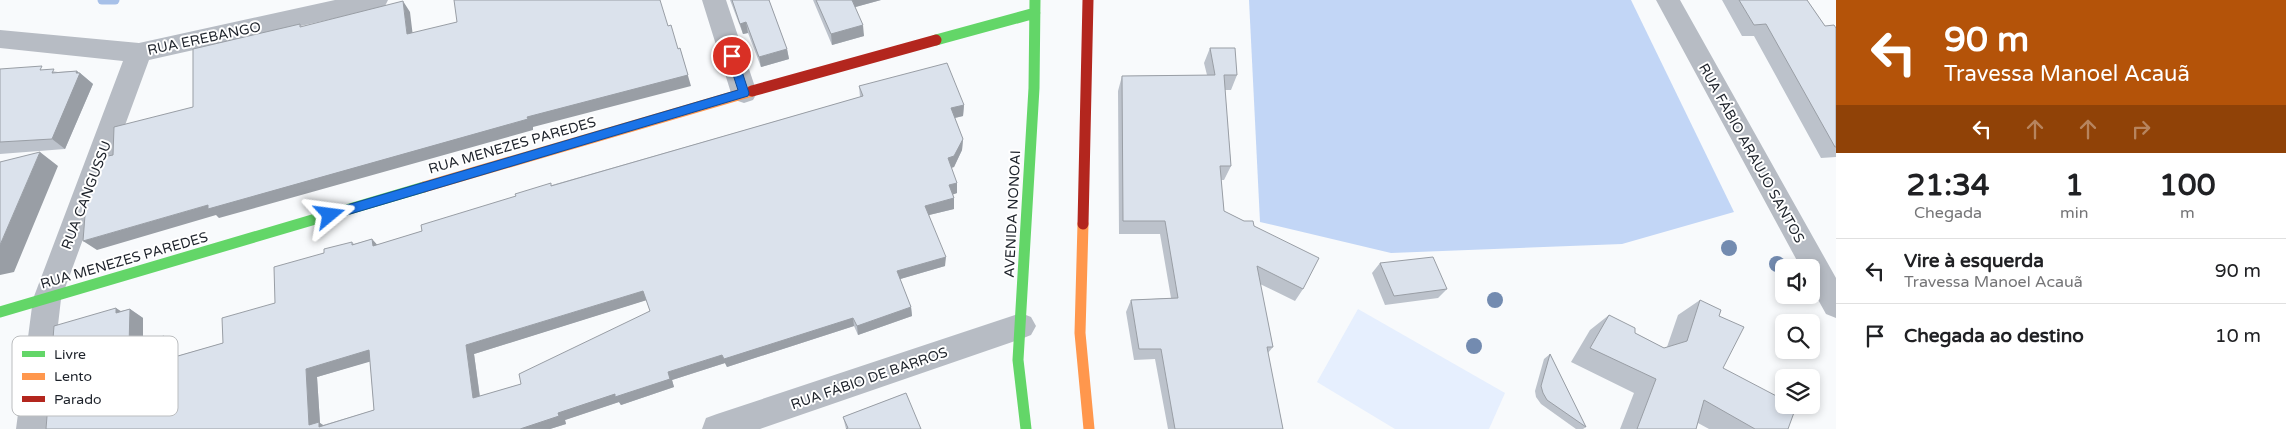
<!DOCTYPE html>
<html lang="pt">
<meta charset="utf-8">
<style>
body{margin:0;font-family:"Varela Round",sans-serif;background:#f6f6f6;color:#202124;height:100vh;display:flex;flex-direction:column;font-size:19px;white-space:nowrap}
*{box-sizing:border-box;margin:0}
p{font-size:16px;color:#757577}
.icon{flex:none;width:28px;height:28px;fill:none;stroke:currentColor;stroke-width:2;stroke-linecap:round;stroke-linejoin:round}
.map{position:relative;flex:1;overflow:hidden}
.drawer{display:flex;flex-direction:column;background:#fff;width:450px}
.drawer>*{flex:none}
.top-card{background:#b45309;color:#fff;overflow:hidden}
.buttons{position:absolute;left:1775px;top:259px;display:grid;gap:10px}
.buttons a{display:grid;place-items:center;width:45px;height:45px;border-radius:8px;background:#fff;box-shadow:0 2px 8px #0003;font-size:25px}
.pin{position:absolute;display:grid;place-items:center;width:42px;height:42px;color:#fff;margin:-21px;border:2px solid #fff;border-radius:50%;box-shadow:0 1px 5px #0007}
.me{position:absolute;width:55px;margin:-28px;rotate:74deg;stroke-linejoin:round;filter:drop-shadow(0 0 4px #0008)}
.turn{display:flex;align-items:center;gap:18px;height:105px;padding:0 25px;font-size:22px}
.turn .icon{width:65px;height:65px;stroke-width:2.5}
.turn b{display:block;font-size:35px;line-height:42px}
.lanes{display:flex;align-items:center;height:48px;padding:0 25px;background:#0003;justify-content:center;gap:25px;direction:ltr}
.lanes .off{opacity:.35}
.eta{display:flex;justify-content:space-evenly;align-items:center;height:85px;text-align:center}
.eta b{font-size:30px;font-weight:700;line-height:35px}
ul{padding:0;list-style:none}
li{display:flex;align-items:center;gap:15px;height:65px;padding:0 25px;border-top:1px solid #e0e0e0}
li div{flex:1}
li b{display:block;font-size:19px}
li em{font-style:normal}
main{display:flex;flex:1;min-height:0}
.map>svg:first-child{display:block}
.green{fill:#e6effe}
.forest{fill:#c2d6f6}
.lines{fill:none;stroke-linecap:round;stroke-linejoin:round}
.stream{stroke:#a7c0e8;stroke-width:9}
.street{fill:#b7bcc4;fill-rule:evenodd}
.fast{stroke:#63d668;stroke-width:11}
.slow{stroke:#ff974d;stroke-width:11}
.jam{stroke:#b3261e;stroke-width:11}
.tree{fill:#738bb0}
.wall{fill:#bcc2cb;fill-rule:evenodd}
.shaded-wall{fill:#999ea5}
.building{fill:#dbe2ec;stroke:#999ea5;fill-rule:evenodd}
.route{fill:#1a73e8;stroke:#114b97}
.labels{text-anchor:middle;stroke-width:4;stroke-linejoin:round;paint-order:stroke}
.street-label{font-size:14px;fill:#1d222a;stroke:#fff}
.key{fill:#fff;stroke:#bbbdbf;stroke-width:1}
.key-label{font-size:14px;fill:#1d222a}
</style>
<main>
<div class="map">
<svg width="1836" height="429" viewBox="0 0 1836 429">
<rect width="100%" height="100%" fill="#f8fafc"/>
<!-- green -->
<path class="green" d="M1358,309l147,84 -16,36h-94l-78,-47z"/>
<!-- forest -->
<path class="forest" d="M1249,0h382l103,212 -112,32 -231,9 -131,-31z"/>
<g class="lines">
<!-- stream -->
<path class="stream" d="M102,0h13"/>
<!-- street -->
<path class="street" d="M335,0h53l-3,6 -9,3 -227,51 -88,239 -15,130h-30l17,-130 90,-238 -123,-13v-18l139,13z
M702,0h24l31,93 -4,7 -9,3 -9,-3 -4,-7z
M1656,0h24l156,278v40l-10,-4 -15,-27v-19h-10z
M1021,313l10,4 5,9 -5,9 -10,4 -261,90h-58l4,-11 11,-4z"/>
<!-- fast -->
<path class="fast" d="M936,40l99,-27
M0,312l424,-125
M1026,429l-8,-69 16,-272 1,-88"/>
<!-- slow -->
<path class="slow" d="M424,187l328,-96
M1083,224l-3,109 9,96"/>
<!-- jam -->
<path class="jam" d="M752,91l184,-51
M1083,224l5,-224"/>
</g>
<!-- trees -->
<g class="tree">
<circle cx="1729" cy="248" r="8"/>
<circle cx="1777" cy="264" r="8"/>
<circle cx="1495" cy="300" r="8"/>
<circle cx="1474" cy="346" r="8"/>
</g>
<!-- wall -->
<path class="wall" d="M730,0h39l18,49 2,10 -28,8 -13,-34 -5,1z
M813,0h68l-26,7 9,29 -32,9z
M1722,0h85l18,26 11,2v129l-15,1 -67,-122h-12z
M1210,48l27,27 -6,15h-6l6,76 -7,14h-3l3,31 30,15 49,63 -8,12 -35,-17 13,63 -5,6 15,76h-115l-13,-70 -21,1 -8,-48 5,-12 40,-2 -11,-64h-41l-1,-143 4,-15 85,-1 -3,-12z
M0,69l45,1 13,2 19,-1 2,2h1l13,11 -28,65 -65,5z
M859,86l105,19 -1,11 -8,2 8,21 -1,11 -8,17 -3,1 6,15v10l-4,1 1,4v11l-25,6 16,51 -45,13 11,28 1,9 -54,19 -4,-9 -127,41 -2,-4 -53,17 2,7 -53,18 -2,-3 -54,18 1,4 -16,5h-504l75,-118 9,-2 13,9v24l21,-6 13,9v11l46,-13 52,-40 49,-50 28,-11 2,2 18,-5 5,6 45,-14 130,-46 308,-88zM646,300l4,11 -129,73 -41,12 -6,-42zM370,361l4,49 -51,15 -3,-2 -3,-46z
M1380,263l67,26 -9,9 -53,7 -13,-32z
M1700,300l19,16 4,52 65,61h-79l-11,-6 -2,6h-76l14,-36 -63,-31 19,-32 19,-15 26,18 29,15 3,-1 11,-32z
M1550,354l36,73 -3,2h-7l-35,-25 -5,-7 -1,-6 9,-32z
M906,393l-60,36 -3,-12z"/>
<!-- shaded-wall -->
<path class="shaded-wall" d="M851,0h30l-29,8z
M403,1l7,11 4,33 -7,-11z
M746,22l2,11 -5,1 -3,-10z
M863,25l1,11 -32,9 -1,-11z
M680,48l11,38 -158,41v3l-314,88 -3,-3 -119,35 -14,-9 125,-36 319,-88z
M787,49l2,10 -28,8 -2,-10z
M77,71l3,3v-1l13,11 -28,65 -13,-10z
M964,105l-1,11 -13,3 1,-11z
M963,139l-1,11 -8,17 -7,2 1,-11z
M40,152l18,14 -44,106 -14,3v-30z
M957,183v10l-8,3v-11z
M954,198v11l-29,7v-10z
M372,239l9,10 -8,-3z
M946,257l-1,9 -48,14v-9z
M643,291l4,9 -173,54 7,52 -8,-8 -7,-53z
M911,307l1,9 -54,19 -1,-9z
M116,308l14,9v-8l13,9v37l-14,-9 -13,-33z
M853,318l1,8 -127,41 -2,-4 -53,17 2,7 -53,18 -2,-3 -54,18 1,4 -16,5h-30l38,-16 110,-41 54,-17z
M164,336l13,9v23l-13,-8z
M369,350l10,9 -62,18 3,46 9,6 -20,-4 -3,-56z"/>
<!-- building -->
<path class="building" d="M454,0h206l8,26 3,-1 7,24 2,-1 8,27 -161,42 1,2 -320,90v-4l-125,36 3,-39 17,-45 10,-2 1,-28 79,-20v-58l107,-25v3l103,-26 4,33 50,-12z
M732,0h37l18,49 -28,8 -13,-35 -6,2z
M816,0h36l11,25 -32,9z
M1739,0h68l18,26 9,-1 2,3v119h-1l-69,-123 -12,1z
M1210,48h25l2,27h-13l7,91h-11l4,45 20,10h9l1,5 65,32 -16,31 -46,-23 16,81h-6l16,82h-108l-14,-80h-22l-8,-49 47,-2 -13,-77h-42l-1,-145 93,-1z
M947,63l17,42 -13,3 12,31 -9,17 -6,2 9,25 -8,2 5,13 -29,8 21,51 -49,14 14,36 -54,19 -4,-8 -129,41 -2,-4 -54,17 2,7 -55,18v-3l-57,19 1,3 -39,13h-474l8,-103 62,-18v5l14,-4 -1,37 35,-10v24l59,-17 -1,-25 53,-15 -1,-36 50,-14v-4l28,-7v3l20,-6 1,7 49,-15 -1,-6 95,-29 -1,-2 36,-11v3l312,-90 -4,-10zM643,291l7,20 -131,63 2,10 -48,14 -7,-53zM369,350l5,60 -55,17v-5l-10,3 -3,-56z
M42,66l-2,4 14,-1 -2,4 25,-2 -1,2h4l-28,66 -52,3v-73z
M40,152l-40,93v-83z
M1433,257l14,32 -53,7 -14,-33z
M1700,300l21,10 -2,6 25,11 -21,41 61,32v5h8l4,2 -8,22h-33l-51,-29 -8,29h-59l19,-50 -66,-31 19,-33 26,13v5l29,15 23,-7z
M1550,354l36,73 -39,-27 -4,-7 -2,-7z
M906,393l15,36h-75l2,-1 -5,-11z"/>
<!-- route -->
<path class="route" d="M732,52l5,4 12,37 -1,3 -418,124 -6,-5 6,-5 408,-120 -11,-34z"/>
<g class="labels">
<!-- street labels -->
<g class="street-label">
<text transform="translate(204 38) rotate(-12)" y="5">RUA EREBANGO</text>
<text transform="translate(512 145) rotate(-16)" y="5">RUA MENEZES PAREDES</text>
<text transform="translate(1752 153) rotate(61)" y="5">RUA FÁBIO ARAUJO SANTOS</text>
<text transform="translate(86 195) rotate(-69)" y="5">RUA CANGUSSU</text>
<text transform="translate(1012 214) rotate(-87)" y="5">AVENIDA NONOAI</text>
<text transform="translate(124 260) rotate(-16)" y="5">RUA MENEZES PAREDES</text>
<text transform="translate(869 378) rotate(-19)" y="5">RUA FÁBIO DE BARROS</text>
</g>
</g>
<!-- legend -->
<rect x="12" y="336" width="166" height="80" rx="8" class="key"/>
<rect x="22" y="351" width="23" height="6" fill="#63d668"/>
<rect x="22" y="373" width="23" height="7" fill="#ff974d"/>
<rect x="22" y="396" width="23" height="6" fill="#b3261e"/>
<g class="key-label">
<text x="54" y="359">Livre</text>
<text x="54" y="381">Lento</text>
<text x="54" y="404">Parado</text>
</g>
</svg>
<div class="buttons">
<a><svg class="icon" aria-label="sound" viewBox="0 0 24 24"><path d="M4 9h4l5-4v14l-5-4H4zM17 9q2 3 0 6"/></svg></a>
<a><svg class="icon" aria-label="search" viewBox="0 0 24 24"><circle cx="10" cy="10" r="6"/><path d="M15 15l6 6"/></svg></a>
<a><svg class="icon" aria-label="layers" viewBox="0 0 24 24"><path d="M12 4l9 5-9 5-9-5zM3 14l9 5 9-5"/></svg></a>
</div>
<div class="pin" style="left:732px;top:56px;background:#d93025"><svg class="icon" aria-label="arrive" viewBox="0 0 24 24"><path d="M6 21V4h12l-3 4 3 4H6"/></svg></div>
<svg class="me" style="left:330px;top:215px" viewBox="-20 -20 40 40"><path d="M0-17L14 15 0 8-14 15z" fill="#1a73e8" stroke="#fff" stroke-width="4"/></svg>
</div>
<section class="drawer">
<div class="top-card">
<div class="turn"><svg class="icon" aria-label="left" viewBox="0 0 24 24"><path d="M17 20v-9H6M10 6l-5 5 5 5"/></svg><div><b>90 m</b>Travessa Manoel Acauã</div></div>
<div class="lanes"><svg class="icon" aria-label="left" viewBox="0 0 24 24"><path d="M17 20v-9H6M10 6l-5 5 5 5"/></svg><svg class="icon off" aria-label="ahead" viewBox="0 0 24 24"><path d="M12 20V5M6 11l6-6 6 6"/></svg><svg class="icon off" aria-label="ahead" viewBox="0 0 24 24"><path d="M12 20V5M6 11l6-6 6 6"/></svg><svg class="icon off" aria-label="right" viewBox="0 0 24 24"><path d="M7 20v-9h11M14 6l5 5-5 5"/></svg></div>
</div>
<div class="eta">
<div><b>21:34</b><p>Chegada</p></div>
<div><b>1</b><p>min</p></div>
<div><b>100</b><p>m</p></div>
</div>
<ul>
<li><svg class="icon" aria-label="left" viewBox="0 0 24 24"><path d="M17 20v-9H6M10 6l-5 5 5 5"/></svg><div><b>Vire à esquerda</b><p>Travessa Manoel Acauã</p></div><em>90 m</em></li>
<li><svg class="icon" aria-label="arrive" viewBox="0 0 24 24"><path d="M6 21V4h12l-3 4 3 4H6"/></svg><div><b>Chegada ao destino</b></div><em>10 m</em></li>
</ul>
</section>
</main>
